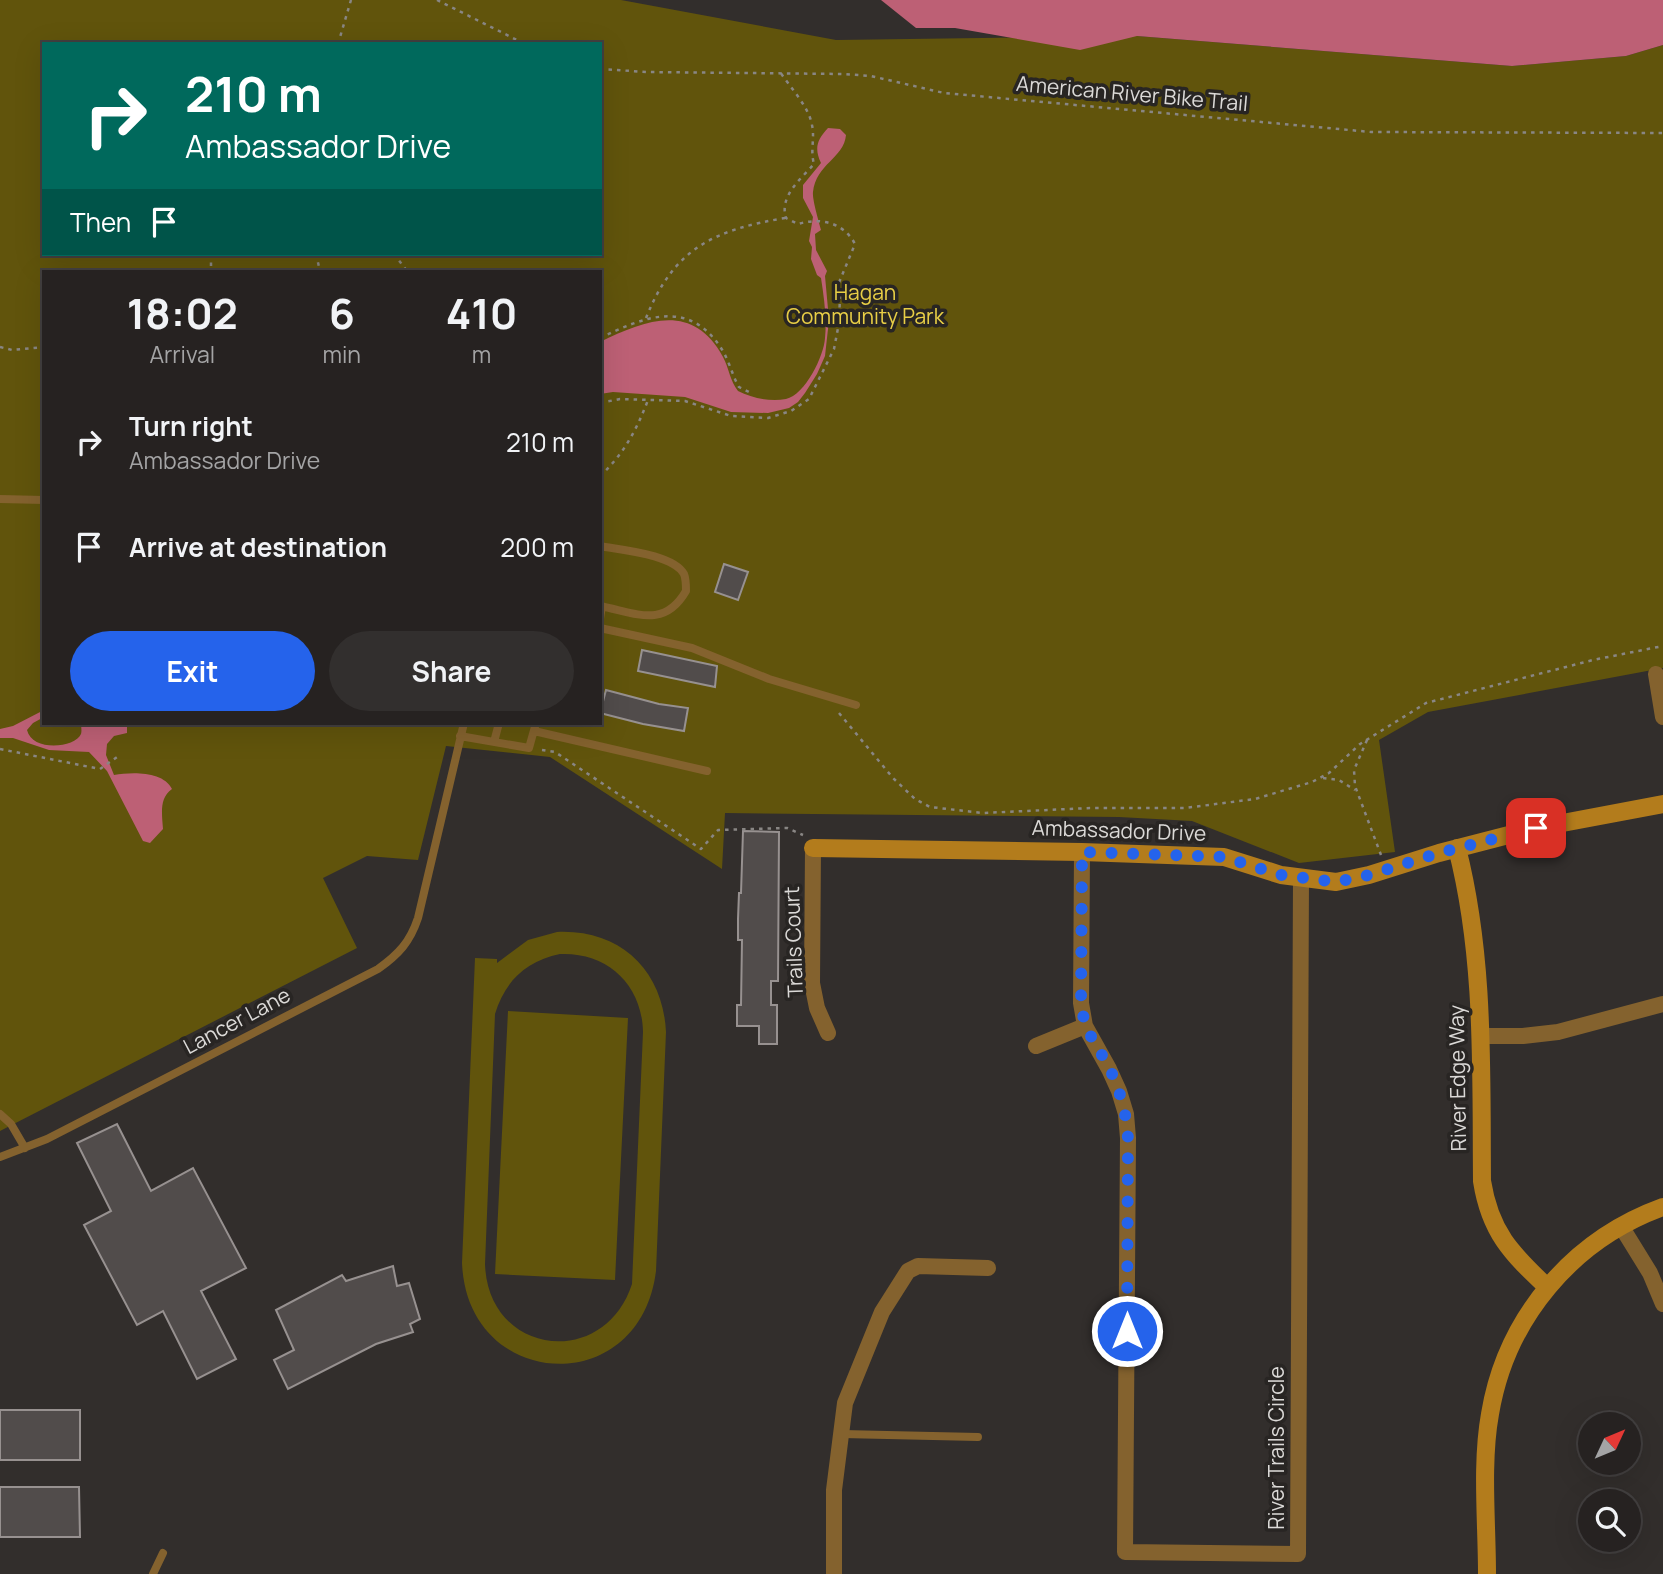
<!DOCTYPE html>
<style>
body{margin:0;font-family:Manrope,sans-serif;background:#322f2e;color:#f1f3f6;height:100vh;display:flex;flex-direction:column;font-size:26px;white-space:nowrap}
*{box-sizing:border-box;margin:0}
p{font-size:23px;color:#a4a4a5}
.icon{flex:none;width:38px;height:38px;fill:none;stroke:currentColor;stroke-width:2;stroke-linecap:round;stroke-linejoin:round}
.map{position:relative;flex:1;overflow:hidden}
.panel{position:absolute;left:42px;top:270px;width:560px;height:455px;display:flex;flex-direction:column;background:#262221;border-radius:0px;box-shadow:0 7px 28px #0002,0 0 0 2px #423f3f}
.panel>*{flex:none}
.guide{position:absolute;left:42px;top:42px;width:560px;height:214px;border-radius:0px;box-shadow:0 7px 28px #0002,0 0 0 2px #423f3f;background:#00695c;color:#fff;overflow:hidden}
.needle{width:46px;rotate:46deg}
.buttons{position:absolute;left:1578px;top:1412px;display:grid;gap:14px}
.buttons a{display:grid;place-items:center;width:63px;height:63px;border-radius:50%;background:#262221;box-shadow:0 7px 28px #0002,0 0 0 2px #423f3f;font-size:35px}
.pin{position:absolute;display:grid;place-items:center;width:60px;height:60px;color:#fff;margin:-30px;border-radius:14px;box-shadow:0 4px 10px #0006}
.me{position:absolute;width:77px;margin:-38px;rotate:0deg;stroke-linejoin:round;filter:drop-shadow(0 0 5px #0008)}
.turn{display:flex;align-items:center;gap:24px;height:147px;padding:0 28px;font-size:32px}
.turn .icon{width:91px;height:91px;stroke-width:2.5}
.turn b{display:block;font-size:49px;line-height:60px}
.then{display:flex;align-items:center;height:66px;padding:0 28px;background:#0003;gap:14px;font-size:26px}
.eta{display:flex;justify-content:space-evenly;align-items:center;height:119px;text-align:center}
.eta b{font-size:42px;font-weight:700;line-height:49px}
.primary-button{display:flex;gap:14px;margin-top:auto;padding:14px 28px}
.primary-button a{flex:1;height:80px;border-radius:42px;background:#2563eb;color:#fff;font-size:28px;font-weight:700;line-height:80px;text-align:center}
.primary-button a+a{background:#322f2e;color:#f1f3f6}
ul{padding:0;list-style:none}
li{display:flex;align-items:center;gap:21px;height:105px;padding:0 28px}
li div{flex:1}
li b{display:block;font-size:26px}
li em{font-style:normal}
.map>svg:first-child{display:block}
.green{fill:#61540c;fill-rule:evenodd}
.water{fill:#bd6075}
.building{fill:#514c4b;stroke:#979190;stroke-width:2}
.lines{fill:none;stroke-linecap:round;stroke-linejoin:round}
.path{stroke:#898684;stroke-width:2.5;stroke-dasharray:3.5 5;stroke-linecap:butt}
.lane{stroke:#84622e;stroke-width:8}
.street{stroke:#84622e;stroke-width:16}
.secondary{stroke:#b37c1c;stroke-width:18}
.route{stroke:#2563eb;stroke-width:12;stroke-dasharray:0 21.6}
.labels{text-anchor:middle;stroke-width:7;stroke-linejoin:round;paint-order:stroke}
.street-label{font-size:21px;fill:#dbd9d7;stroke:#282523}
.park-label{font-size:21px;fill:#e8ce46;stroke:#282523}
</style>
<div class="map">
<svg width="1663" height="1574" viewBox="0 0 1663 1574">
<rect width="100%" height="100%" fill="#322e2c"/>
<!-- green -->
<path class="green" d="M0,0h621l215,40 301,-4 375,30 114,-10 37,-11v623l-235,44 -49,28 16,112 -96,11 -107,-42 -73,-4 -394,-4 -3,56 -172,-112 -104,-11 -28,114 -51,-4 -44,22 34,70 -357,183zM44,44h556v210h-556zM44,271h556v452h-556z
M557,932c63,-3 106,38 109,100l-10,239c-16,130 -189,120 -194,-8l13,-305 22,1v4l31,-23zM560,954c47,-2 82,30 83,78l-11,252c-28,86 -144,72 -147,-20l10,-250c10,-33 31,-53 65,-60z
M508,1011l120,7 -13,262 -120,-6z"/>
<!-- water -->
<path class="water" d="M881,0h782v45l-37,11 -114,10 -375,-30 -57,14 -125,-22h-39z
M828,128l12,1 6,6c-2,23 -30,29 -33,57 -1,7 6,30 8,38l-6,4 1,16 11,21 -2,5 4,44 -4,36 -8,18 -12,19 -7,9 -9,6 -21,5 -37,-1 -46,-15 -72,-5 -13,2v-52c45,-22 93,-41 123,15 6,11 7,24 15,34 14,7 32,11 48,8 19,-4 38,-43 39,-61 2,-20 -1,-40 -4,-60l-4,-3 -6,-16 1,-12 -3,-6 4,-24 -10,-19v-13l18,-22c-7,-15 -4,-23 7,-35z
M44,710v7l-11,6 -6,7c5,22 48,18 54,4 1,-3 0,-8 0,-11h43l3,3v7l-13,3 -7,8 -1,11 8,20c18,-3 49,-4 58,14 -13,9 -10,25 -9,40l-13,14 -7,-2 -36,-70 -18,-19 -40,-2 -36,-12h-13v-9l13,-3z"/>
<!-- building -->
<path class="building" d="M724,564l24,8 -10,28 -23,-8z
M642,650l75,16 -2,21 -77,-16z
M606,690l53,14 29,4 -4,23 -41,-7 -43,-11z
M743,831l36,1 -1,149h-7v24h6v39h-18v-18h-22v-21h4l1,-65h-4v-21l1,-26h2z
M117,1124l34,67 42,-23 53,100 -45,23 35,68 -39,20 -34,-68 -26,14 -53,-100 27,-14 -34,-68z
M393,1266l4,20 12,-3 11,36 -10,5 3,8 -37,12 -88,45 -14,-29 20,-10 -18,-40 66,-35 4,6z
M0,1410h80v50h-80z
M0,1487h79l1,50h-80z"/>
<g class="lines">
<!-- path -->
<path class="path" d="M437,0l88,44
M338,44l13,-44
M600,69l47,3 196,2 28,2 73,17 427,39 292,1
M211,254v17
M316,254l4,17
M394,254l13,17
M646,318c28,-70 68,-88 139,-100
M600,338c44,-21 88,-40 121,10 8,12 11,27 18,39l12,6
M0,347l12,3 32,-3
M600,403l20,-4 65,2 46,15 37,2 23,-7 18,-12 25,-50 5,-26 1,-27 -2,-11 17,-41c-11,-21 -34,-27 -57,-20l-12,-6c-7,-22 15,-39 28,-54 -4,-14 1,-25 -2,-39 -3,-18 -22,-38 -32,-53
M600,476c24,-22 37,-47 48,-76
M839,713l54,65 22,21 15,8 53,6 107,-5h95l70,-9 57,-17 17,-9 31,-29 66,-41 167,-43 70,-14
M1367,740l-13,30 1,16 26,69
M0,749l100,20 17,-12
M542,750l13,2 146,97 17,-19 69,-2 16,7
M1323,778l16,2 16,10"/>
<!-- lane -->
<path class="lane" d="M0,499l44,1
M600,546c21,4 73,8 84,28 2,5 2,11 2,17 -22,38 -50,22 -86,15
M600,619l2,-13
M600,628l92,20 77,31 87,26
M534,731l173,40
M460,736l69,12 7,-25
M494,742l5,-19
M0,1114l11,10 14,24
M0,1157l47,-18 331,-170c21,-15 32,-27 40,-51l46,-195
M842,1434l136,3
M153,1574l10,-21"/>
<!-- street -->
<path class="street" d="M1656,674l7,43
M813,848l-1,135 5,25 11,25
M1082,852l-1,151 4,23 24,43 10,22 7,23 2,24 -3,414 173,2 3,-675
M1481,1036h42l35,-4 105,-28
M1036,1046l49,-20
M1621,1226l29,47 13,31
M834,1574v-84l11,-87 37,-91 26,-41 10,-5 70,2"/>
<!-- secondary -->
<path class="secondary" d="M813,848l269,4 142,5 57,18 55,7 33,-7 70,-22 97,-25 127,-24
M1457,848c28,110 24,221 25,333 8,51 29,72 65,106
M1487,1574c0,-52 -6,-110 3,-160 16,-96 82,-174 173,-207"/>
</g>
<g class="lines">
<!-- route -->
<path class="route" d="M1127,1331l1,-193 -3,-24 -6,-23 -9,-22 -25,-43 -4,-23 1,-151 142,5 57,18 55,7 33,-7 70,-22 97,-25"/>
</g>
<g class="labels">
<!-- street labels -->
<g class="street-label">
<text transform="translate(1132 94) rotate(5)" y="7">American River Bike Trail</text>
<text transform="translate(1119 831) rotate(2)" y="7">Ambassador Drive</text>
<text transform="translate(794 942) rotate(-92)" y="7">Trails Court</text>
<text transform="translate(237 1021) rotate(-28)" y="7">Lancer Lane</text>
<text transform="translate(1458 1078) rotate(-91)" y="7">River Edge Way</text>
<text transform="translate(1277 1448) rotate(-90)" y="7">River Trails Circle</text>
</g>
<!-- park labels -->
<g class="park-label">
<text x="865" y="300">Hagan<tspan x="865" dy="24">Community Park</tspan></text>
</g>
</g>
</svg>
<div class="buttons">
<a><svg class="needle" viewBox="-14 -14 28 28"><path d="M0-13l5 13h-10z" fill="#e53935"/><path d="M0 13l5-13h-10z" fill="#a4a4a5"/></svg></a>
<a><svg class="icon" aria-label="search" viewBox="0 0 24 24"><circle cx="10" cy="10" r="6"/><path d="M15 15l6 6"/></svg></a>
</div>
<div class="pin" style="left:1536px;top:828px;background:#d93025"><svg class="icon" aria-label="arrive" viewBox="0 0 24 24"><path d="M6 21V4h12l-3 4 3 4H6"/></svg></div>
<svg class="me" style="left:1127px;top:1331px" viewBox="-20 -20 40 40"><circle r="17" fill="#2563eb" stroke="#fff" stroke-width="3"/><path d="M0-11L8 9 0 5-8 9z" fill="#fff"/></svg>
<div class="guide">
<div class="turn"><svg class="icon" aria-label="right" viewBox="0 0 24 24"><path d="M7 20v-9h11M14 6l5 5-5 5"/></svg><div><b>210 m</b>Ambassador Drive</div></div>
<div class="then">Then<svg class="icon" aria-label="arrive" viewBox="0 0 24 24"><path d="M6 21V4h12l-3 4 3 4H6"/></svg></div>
</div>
<section class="panel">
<div class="eta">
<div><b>18:02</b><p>Arrival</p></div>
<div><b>6</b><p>min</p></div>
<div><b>410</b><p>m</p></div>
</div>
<ul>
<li><svg class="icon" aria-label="right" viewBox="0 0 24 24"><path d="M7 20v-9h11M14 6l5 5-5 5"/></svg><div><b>Turn right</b><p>Ambassador Drive</p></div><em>210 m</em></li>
<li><svg class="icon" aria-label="arrive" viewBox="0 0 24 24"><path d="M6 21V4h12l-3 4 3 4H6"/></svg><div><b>Arrive at destination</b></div><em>200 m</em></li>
</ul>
<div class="primary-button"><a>Exit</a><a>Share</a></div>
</section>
</div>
